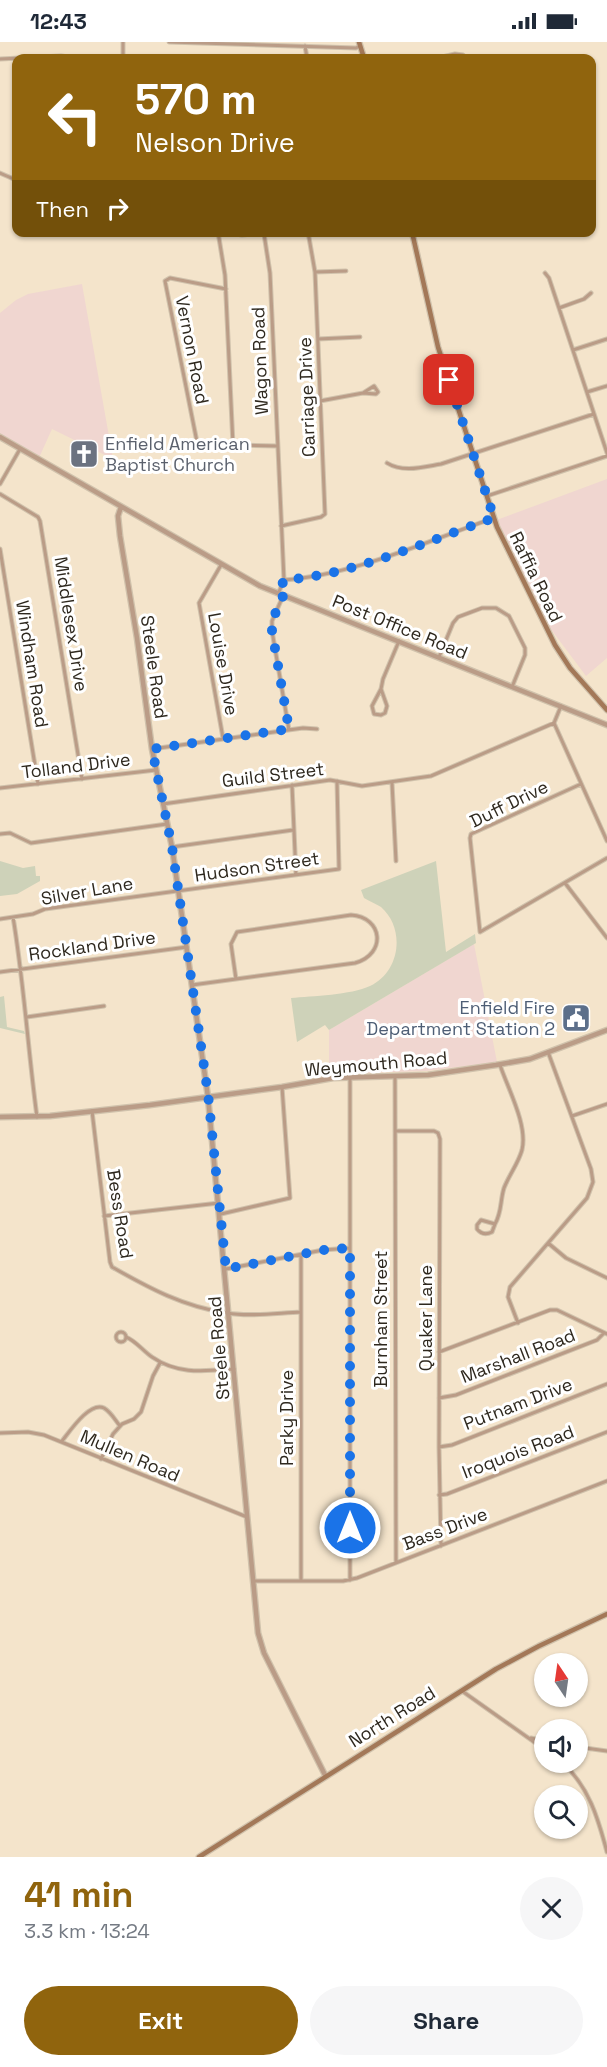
<!DOCTYPE html>
<meta charset="utf-8">
<style>
body{margin:0;font-family:"Space Grotesk",sans-serif;background:#f6f6f7;color:#1f2937;height:100vh;display:flex;flex-direction:column;font-size:22px;white-space:nowrap}
*{box-sizing:border-box;margin:0}
p{font-size:20px;color:#747a83}
.icon{flex:none;width:33px;height:33px;fill:none;stroke:currentColor;stroke-width:2;stroke-linecap:round;stroke-linejoin:round}
.map{position:relative;height:1815px;overflow:hidden}
.sheet{display:flex;flex-direction:column;background:#fff;flex:1}
.sheet>*{flex:none}
.top-card{position:absolute;left:12px;top:12px;width:584px;height:183px;border-radius:12px;box-shadow:0 2px 4px #0004;background:#90640d;color:#fff;overflow:hidden}
.needle{width:39px;rotate:347deg}
.fabs{position:absolute;left:534px;top:1611px;display:grid;gap:12px}
.fabs a{display:grid;place-items:center;width:54px;height:54px;border-radius:50%;background:#fff;box-shadow:0 2px 4px #0004;font-size:30px}
.pin{position:absolute;display:grid;place-items:center;width:51px;height:51px;color:#fff;margin:-26px;border-radius:12px;box-shadow:0 3px 9px #0006}
.me{position:absolute;width:66px;margin:-33px;rotate:0deg;stroke-linejoin:round;filter:drop-shadow(0 0 4px #0008)}
.turn{display:flex;align-items:center;gap:21px;height:126px;padding:0 24px;font-size:27px}
.turn .icon{width:78px;height:78px;stroke-width:2.5}
.turn b{display:block;font-size:42px;line-height:51px}
.then{display:flex;align-items:center;height:57px;padding:0 24px;background:#0003;gap:12px;font-size:22px}
.round{display:grid;place-items:center;flex:none;width:63px;height:63px;border-radius:32px;background:#f6f6f7}
.head{display:flex;align-items:center;justify-content:space-between;height:102px;padding:0 24px}
h1{font-size:36px;font-weight:700;line-height:45px;color:#90640d}
.action{display:flex;gap:12px;margin-top:auto;padding:12px 24px}
.action a{flex:1;height:69px;border-radius:36px;background:#90640d;color:#fff;font-size:24px;font-weight:700;line-height:69px;text-align:center}
.action a+a{background:#f6f6f7;color:#1f2937}
.status{display:flex;justify-content:space-between;align-items:center;height:42px;padding:0 30px;background:#fff;direction:ltr}
.status svg{height:16px;fill:currentColor}
.map>svg:first-child{display:block}
.education{fill:#f0d6d0}
.green{fill:#ced2b9}
.lines{fill:none;stroke-linecap:round;stroke-linejoin:round}
.minor-casing{stroke:#d0c2ac;stroke-width:5}
.tertiary-casing{stroke:#d0c2ac;stroke-width:7}
.secondary-casing{stroke:#d0c2ac;stroke-width:7}
.minor{stroke:#ba9c87;stroke-width:3}
.tertiary{stroke:#ba9c87;stroke-width:4.5}
.secondary{stroke:#a37858;stroke-width:4.5}
.route{stroke:#1a73e8;stroke-width:10;stroke-dasharray:0 18}
.labels{text-anchor:middle;stroke-width:6;stroke-linejoin:round;paint-order:stroke}
.street-label{font-size:18px;fill:#2e281e;stroke:#fff}
.worship-label{font-size:18px;fill:#5b616d;stroke:#fff;text-anchor:start}
.service-label{font-size:18px;fill:#4e5e75;stroke:#fff;text-anchor:end}
</style>
<div class="status"><b>12:43</b><svg viewBox="0 0 49 12"><path d="M0 12V9h3v3zM5 12V6h3v6zM10 12V3h3v9zM15 12V0h3v12zM26 1h20v11H26zM47 4h2v5h-2z"/></svg></div>
<div class="map">
<svg width="607" height="1815" viewBox="0 0 607 1815">
<rect width="100%" height="100%" fill="#f4e4cb"/>
<!-- education -->
<path class="education" d="M82,242l31,175 -61,-30 -14,31 -38,-23v-124l16,-13 12,-6z
M607,437v179l-21,18 -36,-48 -56,-107z
M474,902l23,118 -71,9 -97,3v-44z"/>
<!-- green -->
<path class="green" d="M0,819l23,7 12,-2 1,10h4v5l-23,13 -17,2z
M436,819l10,91 29,-18 1,9 -147,87 -4,-5 -28,17 -6,-44c21,-2 60,-3 79,-12 30,-14 36,-57 11,-79 -5,-3 -12,-6 -17,-9l-3,-8z
M4,954l3,31 17,4 1,3 -25,-6v-31z"/>
<g class="lines">
<!-- minor casing -->
<g class="minor-casing">
<path id="minor" d="M169,0l187,6 4,-2
M305,4l2,12
M123,16v-16
M438,16l17,-4 8,1
M0,17l61,-3 15,2
M0,131l16,7
M218,190l7,43 8,170
M222,190l20,3 35,-3
M264,192l6,39 14,307 -6,14
M315,230l31,-1
M545,231l4,5 58,175
M226,247l-56,-11 -5,3 32,161 4,2 76,2
M559,266l25,-9 7,-6
M318,297l42,-2
M573,308l34,-11
M587,350l20,-6
M320,359l43,-8 13,1 2,-2 -4,-6 -11,7
M387,421c16,10 36,4 54,1l153,-50
M0,442l20,-35
M0,452l38,23 2,4 42,258
M487,454l120,-40
M281,484l40,-9 4,-3 -10,-242 -7,-40
M0,507l38,235
M221,523l-22,38 24,135
M284,538c70,-5 143,-39 210,-62
M283,554l-11,25v10l17,99
M439,615l14,-34 5,-6 24,-9h14l13,8 16,32v7l-13,32
M381,647l6,17 -2,7 -4,2 -7,-1 -2,-8z
M381,647l2,-10 16,-38
M561,664l-7,17 53,118
M152,707l151,-21 14,1
M392,741l4,78
M581,742l-110,50 -1,4 10,94 127,-74
M292,743l4,90
M0,746l156,-18
M163,762l167,-24 32,6 69,-10 123,-53
M0,792l10,-1 21,10 136,-19
M172,805l121,-17
M565,841l42,55
M351,873c32,2 36,39 4,48l-119,16 -5,-35 6,-12z
M13,875c11,66 15,133 24,200
M0,877l33,-5 12,-5 294,-40 -2,-88
M0,930l187,-25
M192,943l44,-6
M27,975l77,-11
M350,1035v503
M395,1035l1,486
M92,1069l18,151 2,5c37,21 72,40 115,46 23,4 50,0 74,-1
M572,1074l35,-12
M395,1089h39l4,2 2,6 -1,308 2,99
M221,1172l69,-16 -8,-111
M104,1174l115,-13
M495,1182l-3,8c-6,3 -11,2 -15,-3v-4l4,-5 14,4c7,-12 5,-23 9,-36 5,-13 14,-24 18,-38 6,-25 -14,-61 -22,-85
M548,1201l18,15 41,20
M301,1213v325
M226,1227l97,-19 27,-2
M518,1281l-10,-26 2,-10 77,-89 6,-16 -2,-13 -43,-117
M116 1295a5 5 0 1 1 10 0a5 5 0 1 1-10 0Z
M126,1295c10,4 17,14 26,20 26,18 53,14 82,12
M439,1310l111,-42h7l50,24
M439,1356l17,-3 141,-55 7,-7
M0,1391l28,-1 16,3 203,82
M62,1399c8,-10 28,-40 42,-33 7,4 11,12 16,18
M439,1405l13,-2 155,-61
M101,1417l12,-25 9,-10 12,-5 7,-7 12,-36 7,-13
M439,1453l8,-1 160,-62
M253,1539h90l14,-3 250,-97
M462,1649l82,58
M531,1696l13,3
M578,1705l29,4
M562,1720c27,25 36,56 45,90"/>
</g>
<!-- tertiary casing -->
<g class="tertiary-casing">
<path id="tertiary" d="M0,395l260,149 347,139
M121,465l-3,9 2,20 17,102 15,111 20,98 36,250 50,536 6,20 61,122
M0,1075l50,-1 100,-11 132,-18 51,-9 95,-3 68,-10 34,-6 77,-29"/>
</g>
<!-- secondary casing -->
<g class="secondary-casing">
<path id="secondary" d="M359,0l5,16
M412,190l26,115 59,180 58,118 15,23 37,42
M199,1815l297,-188 43,-23 68,-32"/>
</g>
<!-- minor -->
<use href="#minor" class="minor"/>
<!-- tertiary -->
<use href="#tertiary" class="tertiary"/>
<!-- secondary -->
<use href="#secondary" class="secondary"/>
</g>
<g class="lines">
<!-- route -->
<path class="route" d="M350,1486v-280l-27,2 -97,19 -18,-175 -36,-247 -20,-98 137,-20 -17,-98v-10l11,-25 -5,-2 6,-14c70,-5 143,-39 210,-62l-45,-138"/>
</g>
<!-- icons -->
<defs>
<g id="church-square" transform="scale(1.5)"><rect x="-9" y="-9" width="18" height="18" rx="4" fill="#6b7280" stroke="#fff"/><path d="M-1.2-6h2.4v3.5h3.3v2.4h-3.3V6h-2.4V-.1h-3.3v-2.4h3.3Z" fill="#fff"/></g>
<g id="civic-square" transform="scale(1.5)"><rect x="-9" y="-9" width="18" height="18" rx="4" fill="#5c6f8a" stroke="#fff"/><path d="M-.6-6.5H3V-4.5H.6V-3L4-1V1h2V6H-6V1h2V-1L-.6-3ZM-1.2 2.5V6h2.4V2.5Z" fill="#fff"/></g>
</defs>
<g fill-rule="evenodd">
<use href="#church-square" x="84" y="412"/>
<use href="#civic-square" x="576" y="976"/>
</g>
<g class="labels">
<!-- street labels -->
<g class="street-label">
<text transform="translate(192 308) rotate(79)" y="6">Vernon Road</text>
<text transform="translate(260 319) rotate(-92)" y="6">Wagon Road</text>
<text transform="translate(307 355) rotate(-92)" y="6">Carriage Drive</text>
<text transform="translate(536 535) rotate(64)" y="6">Raffia Road</text>
<text transform="translate(71 582) rotate(81)" y="6">Middlesex Drive</text>
<text transform="translate(400 585) rotate(22)" y="6">Post Office Road</text>
<text transform="translate(32 622) rotate(81)" y="6">Windham Road</text>
<text transform="translate(223 622) rotate(80)" y="6">Louise Drive</text>
<text transform="translate(154 625) rotate(82)" y="6">Steele Road</text>
<text transform="translate(76 724) rotate(-7)" y="6">Tolland Drive</text>
<text transform="translate(273 733) rotate(-7)" y="6">Guild Street</text>
<text transform="translate(509 762) rotate(-26)" y="6">Duff Drive</text>
<text transform="translate(257 825) rotate(-8)" y="6">Hudson Street</text>
<text transform="translate(87 849) rotate(-10)" y="6">Silver Lane</text>
<text transform="translate(92 904) rotate(-8)" y="6">Rockland Drive</text>
<text transform="translate(376 1022) rotate(-5)" y="6">Weymouth Road</text>
<text transform="translate(120 1172) rotate(81)" y="6">Bess Road</text>
<text transform="translate(426 1276) rotate(-90)" y="6">Quaker Lane</text>
<text transform="translate(381 1277) rotate(-90)" y="6">Burnham Street</text>
<text transform="translate(219 1306) rotate(-95)" y="6">Steele Road</text>
<text transform="translate(518 1314) rotate(-21)" y="6">Marshall Road</text>
<text transform="translate(518 1362) rotate(-21)" y="6">Putnam Drive</text>
<text transform="translate(287 1376) rotate(-90)" y="6">Parky Drive</text>
<text transform="translate(518 1410) rotate(-21)" y="6">Iroquois Road</text>
<text transform="translate(130 1414) rotate(23)" y="6">Mullen Road</text>
<text transform="translate(445 1487) rotate(-21)" y="6">Bass Drive</text>
<text transform="translate(392 1675) rotate(-32)" y="6">North Road</text>
</g>
<!-- worship labels -->
<g class="worship-label">
<text x="105" y="408">Enfield American<tspan x="105" dy="21">Baptist Church</tspan></text>
</g>
<!-- service labels -->
<g class="service-label">
<text x="555" y="972">Enfield Fire<tspan x="555" dy="21">Department Station 2</tspan></text>
</g>
</g>
</svg>
<div class="fabs">
<a><svg class="needle" viewBox="-14 -14 28 28"><path d="M0-13l5 13h-10z" fill="#e53935"/><path d="M0 13l5-13h-10z" fill="#747a83"/></svg></a>
<a><svg class="icon" aria-label="sound" viewBox="0 0 24 24"><path d="M4 9h4l5-4v14l-5-4H4zM17 9q2 3 0 6"/></svg></a>
<a><svg class="icon" aria-label="search" viewBox="0 0 24 24"><circle cx="10" cy="10" r="6"/><path d="M15 15l6 6"/></svg></a>
</div>
<div class="pin" style="left:449px;top:338px;background:#d93025"><svg class="icon" aria-label="arrive" viewBox="0 0 24 24"><path d="M6 21V4h12l-3 4 3 4H6"/></svg></div>
<svg class="me" style="left:350px;top:1486px" viewBox="-20 -20 40 40"><circle r="17" fill="#1a73e8" stroke="#fff" stroke-width="3"/><path d="M0-11L8 9 0 5-8 9z" fill="#fff"/></svg>
<div class="top-card">
<div class="turn"><svg class="icon" aria-label="left" viewBox="0 0 24 24"><path d="M17 20v-9H6M10 6l-5 5 5 5"/></svg><div><b>570 m</b>Nelson Drive</div></div>
<div class="then">Then<svg class="icon" aria-label="right" viewBox="0 0 24 24"><path d="M7 20v-9h11M14 6l5 5-5 5"/></svg></div>
</div>
</div>
<section class="sheet">
<div class="head"><div><h1>41 min</h1><p>3.3 km · 13:24</p></div><a class="round"><svg class="icon" aria-label="close" viewBox="0 0 24 24"><path d="M6 6l12 12M18 6L6 18"/></svg></a></div>
<div class="action"><a>Exit</a><a>Share</a></div>
</section>
